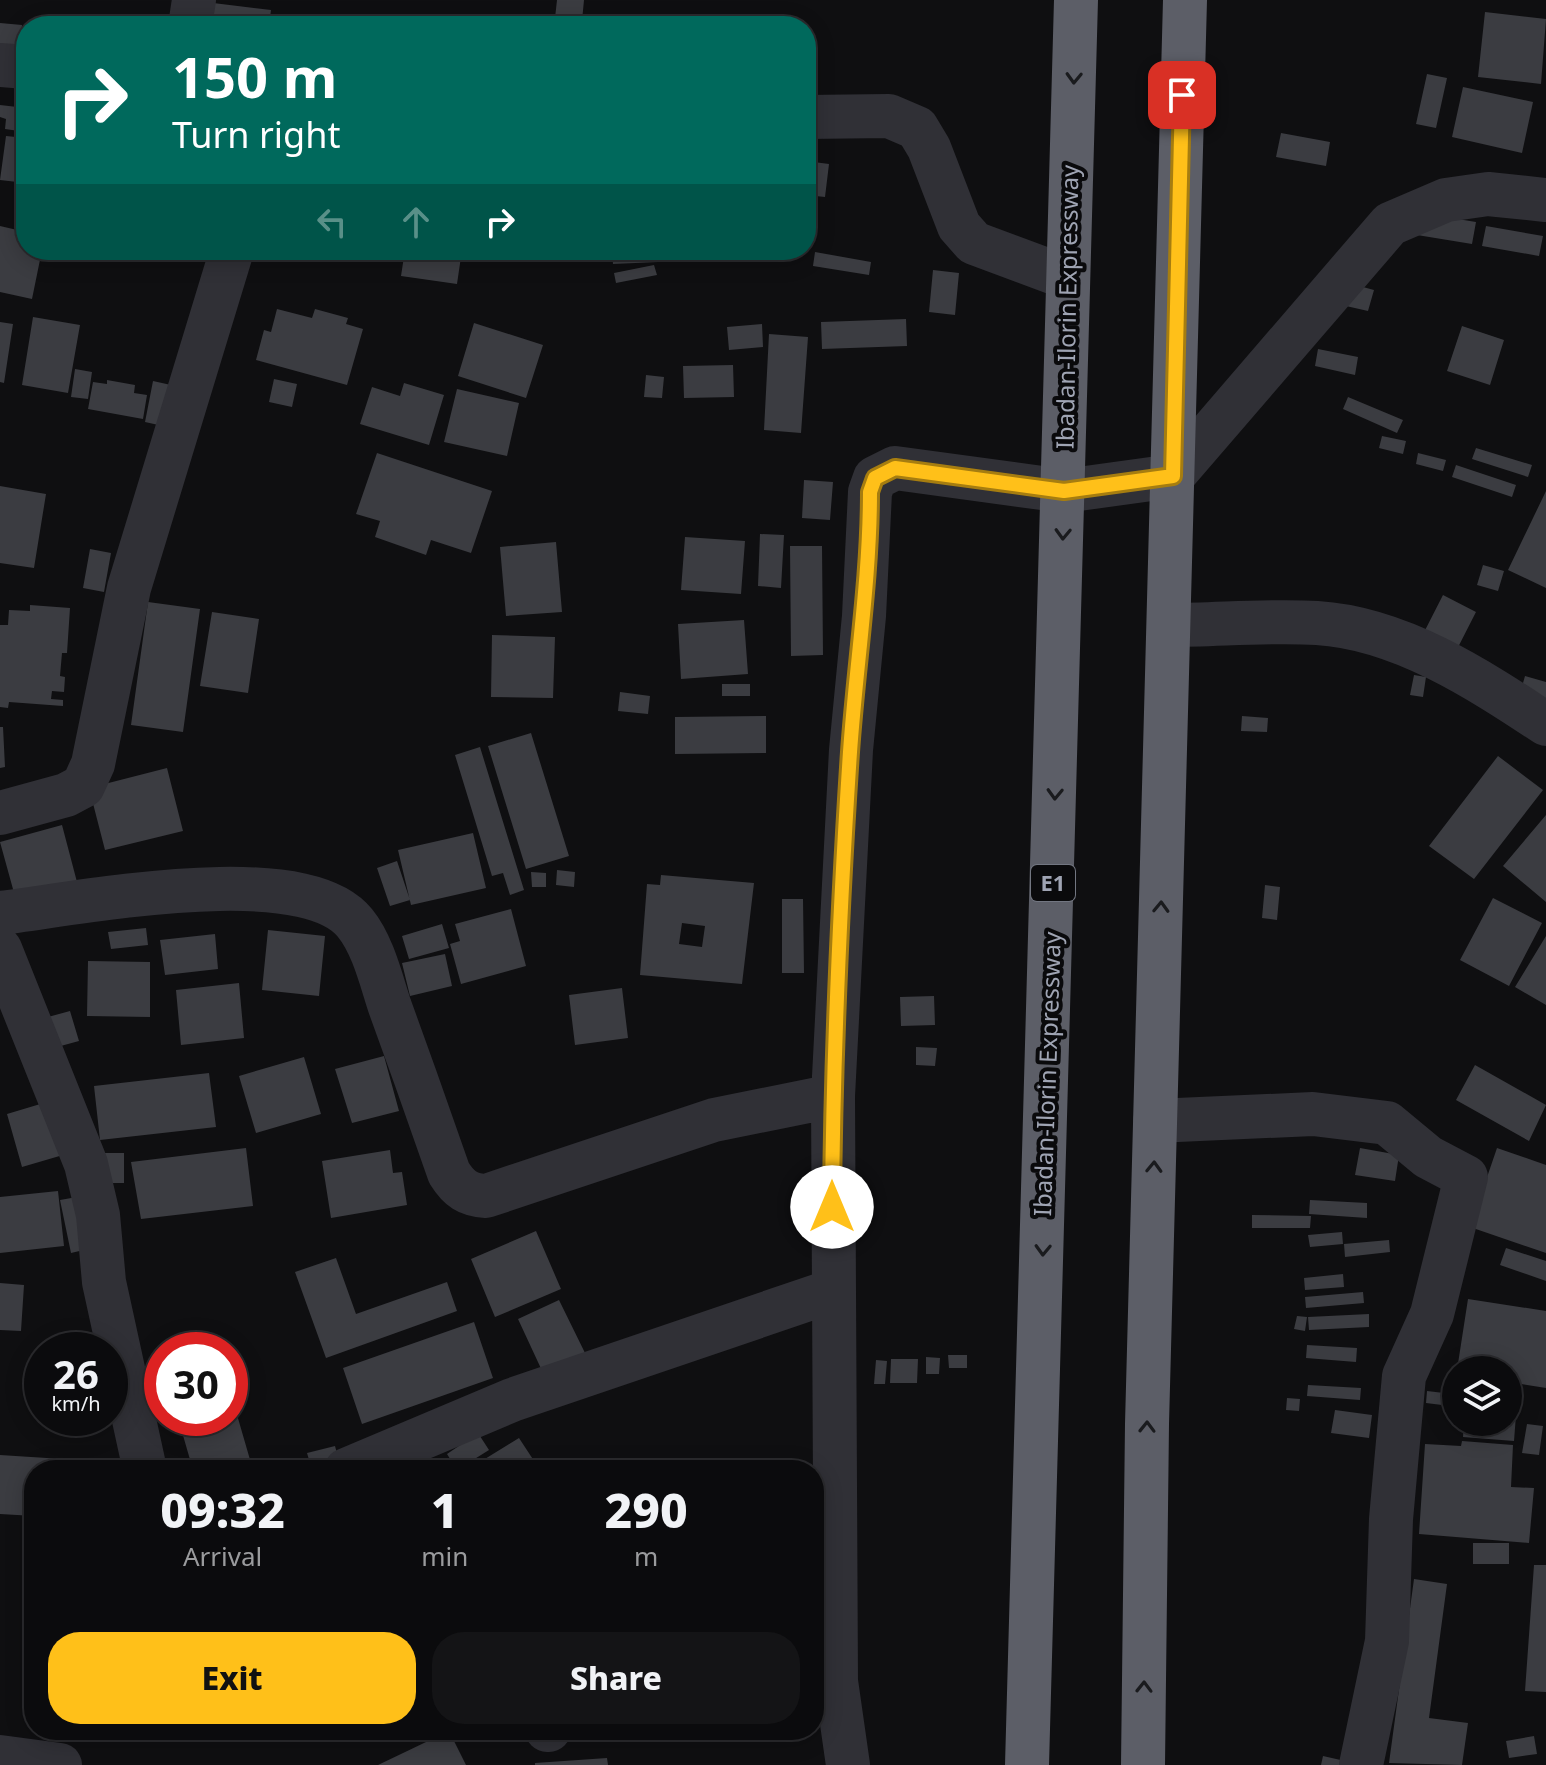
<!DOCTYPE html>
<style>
body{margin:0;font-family:"Noto Sans",sans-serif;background:#141416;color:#f1f3f6;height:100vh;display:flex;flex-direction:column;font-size:30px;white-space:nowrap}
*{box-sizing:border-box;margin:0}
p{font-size:26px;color:#9a9b9d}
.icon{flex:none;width:44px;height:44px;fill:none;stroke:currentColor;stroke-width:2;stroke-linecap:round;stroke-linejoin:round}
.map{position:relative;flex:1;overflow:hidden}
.side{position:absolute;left:24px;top:1460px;width:800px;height:280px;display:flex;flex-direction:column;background:#0b0b0d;border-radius:32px;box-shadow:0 4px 20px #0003,0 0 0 2px #2b2b2e}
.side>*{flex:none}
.hud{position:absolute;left:16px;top:16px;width:800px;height:244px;border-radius:32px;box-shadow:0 4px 20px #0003,0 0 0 2px #2b2b2e;background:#00695c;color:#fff;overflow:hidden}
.tools{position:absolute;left:1442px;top:1356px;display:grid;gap:16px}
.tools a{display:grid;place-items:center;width:80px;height:80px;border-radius:50%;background:#0b0b0d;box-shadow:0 4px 20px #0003,0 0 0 2px #2b2b2e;font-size:40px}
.speed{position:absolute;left:24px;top:1332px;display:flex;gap:16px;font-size:40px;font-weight:700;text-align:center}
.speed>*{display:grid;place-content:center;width:104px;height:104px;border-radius:50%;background:#0b0b0d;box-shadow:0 4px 20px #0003,0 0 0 2px #2b2b2e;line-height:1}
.speed small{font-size:20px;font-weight:400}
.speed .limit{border:12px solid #d22;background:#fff;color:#111}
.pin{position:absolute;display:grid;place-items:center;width:68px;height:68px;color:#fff;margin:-34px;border-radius:16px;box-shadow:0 4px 12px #0006}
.me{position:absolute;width:88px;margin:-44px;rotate:0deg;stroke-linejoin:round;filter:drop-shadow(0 0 6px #0008)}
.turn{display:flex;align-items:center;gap:28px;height:168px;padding:0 24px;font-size:36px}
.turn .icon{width:104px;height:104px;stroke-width:2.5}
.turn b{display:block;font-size:56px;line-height:68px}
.lanes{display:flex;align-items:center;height:76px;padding:0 24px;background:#0003;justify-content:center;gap:40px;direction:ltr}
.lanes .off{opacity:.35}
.eta{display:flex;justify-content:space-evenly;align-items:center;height:136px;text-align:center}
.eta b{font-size:48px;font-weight:800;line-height:56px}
.primary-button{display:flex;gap:16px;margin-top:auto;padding:16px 24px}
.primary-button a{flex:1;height:92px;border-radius:32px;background:#ffc019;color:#111;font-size:32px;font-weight:800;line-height:92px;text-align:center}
.primary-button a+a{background:#141416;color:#f1f3f6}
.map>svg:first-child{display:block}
.building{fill:#3b3c41;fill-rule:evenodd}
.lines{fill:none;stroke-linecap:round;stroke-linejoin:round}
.minor{stroke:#303036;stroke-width:44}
.highway{stroke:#5c5e67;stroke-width:44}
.oneway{stroke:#1a1b1e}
.route-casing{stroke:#a67d10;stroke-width:20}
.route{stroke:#ffc019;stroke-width:14}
.labels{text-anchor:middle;stroke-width:8;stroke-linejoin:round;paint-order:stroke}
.shield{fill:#0a0a0c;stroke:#727681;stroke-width:2}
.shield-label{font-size:22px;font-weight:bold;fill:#9fa4b3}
.street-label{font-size:24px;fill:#9fa4b3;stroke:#0a0a0c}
</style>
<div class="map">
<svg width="1546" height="1765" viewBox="0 0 1546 1765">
<rect width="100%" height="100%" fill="#0f0f11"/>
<!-- building -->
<path class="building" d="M557,0h27l-2,21 -27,-3z
M205,2l66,8 -2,16h-67z
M1485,12l61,7 -5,65 -63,-7z
M32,21l36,3v2h-36z
M0,23l22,2 -3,33 -19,-2z
M1427,74l20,4 -11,50 -20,-4z
M1463,87l70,15 -11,51 -70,-16z
M0,105l26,3v24l-21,-3 1,-10 -6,-2z
M1281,133l49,9 -4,24 -50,-9z
M6,136l20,2v45l-26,-3z
M806,161l23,3 -4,33 -19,-2z
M1421,213l55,9 -4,22 -55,-9z
M0,226l26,6v18h16l-10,49 -32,-7z
M1486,226l57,10 -4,20 -57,-10z
M405,250h57l-5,34 -56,-8z
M668,250h55v12h-55z
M658,251v11l-45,2 -1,-11z
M815,252l56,10 -2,13 -56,-9z
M654,265l3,10 -41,8 -2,-10z
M933,270l26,3 -4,42 -26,-3z
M1352,284l22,6 -6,21 -22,-5z
M277,309l35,9 3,-9 33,9 -2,6 17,5 -16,56 -91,-25 8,-30 7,2z
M33,317l47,8 -12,68 -46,-8z
M906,319l1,27 -85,3 -1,-27z
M0,322l13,2 -9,59 -4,-1z
M474,323l69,22 -17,53 -68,-22z
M762,324l1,23 -34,3 -2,-23z
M1462,326l42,14 -14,45 -43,-14z
M769,334l39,3 -7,96 -37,-3z
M1318,349l40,8 -3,18 -40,-9z
M733,365l1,32 -50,1 -1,-32z
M75,369l17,3 -4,27 -17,-2z
M646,375l18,2 -2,21 -18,-1z
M274,379l23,5 -5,23 -23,-5z
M107,380l28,5 -1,8 13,2 -4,24 -55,-10 5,-27 14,2z
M153,381l18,4 -8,41 -18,-4z
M404,383l40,12 -15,50 -69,-21 12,-37 28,9z
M457,389l62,14 -12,53 -63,-14z
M1348,397l55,23 -6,13 -54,-24z
M1382,436l24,5 -3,13 -24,-6z
M1476,448l56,17 -4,12 -56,-18z
M377,453l115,38 -21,62 -40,-13 -5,15 -51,-18 5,-16 -24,-7z
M1418,453l28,7 -3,11 -27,-7z
M1456,465l60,20 -4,12 -60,-20z
M804,480l29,2 -3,38 -28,-2z
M0,486l46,8 -12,74 -34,-5z
M1546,491v97l-38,-18z
M760,534l24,1 -3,53 -23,-2z
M685,537l60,4 -4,53 -60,-4z
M556,542l6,70 -56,4 -6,-69z
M790,546h32l1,109 -32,1z
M90,549l21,4 -7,39 -21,-4z
M1483,565l21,6 -6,20 -21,-6z
M1443,595l33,17 -25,49 -33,-17z
M148,602l52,7 -17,123 -52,-7z
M30,605l40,3 -3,45h-5l-2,23 5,1 -1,15 -12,-1 -1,8 12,1v6l-54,-4 -1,6 -8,-1v-82h8l1,-15 21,1z
M212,612l47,7 -11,74 -48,-7z
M744,620l4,54 -67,5 -3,-55z
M492,635l63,2 -2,61 -62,-1z
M1414,675l12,2 -3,20 -13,-2z
M1525,676l21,6v21l-27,-6z
M722,684h28v12h-28z
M620,692l30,4 -2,18 -30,-3z
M766,716v37l-91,1v-37z
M1242,716l26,2 -1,14 -26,-1z
M0,727h3l2,40 -5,1z
M531,733l38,123 -43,13 -38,-123z
M480,747l44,143 -14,5 -7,-22 -11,3 -37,-121z
M1498,756l45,34 -69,89 -45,-33z
M167,768l16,63 -78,19 -16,-62z
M1546,815v87l-43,-36z
M62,825l15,57 -61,18 -16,-58z
M473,833l13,55 -75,17 -13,-55z
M397,861l13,39 -20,6 -13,-38z
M557,870l18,2 -1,15 -18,-2z
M531,872l15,1v14h-14z
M661,875l93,8 -12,101 -102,-9 7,-91 13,1zM682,923l23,3 -3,21 -23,-3z
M1265,885l15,2 -3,33 -15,-2z
M1493,898l49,25 -33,63 -49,-26z
M782,899h21l1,74h-22z
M511,909l15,57 -65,18 -11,-40 10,-3 -5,-17z
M442,924l7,24 -40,11 -7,-23z
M146,928l2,17 -37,4 -3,-17z
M268,930l57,6 -6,60 -57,-6z
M215,934l3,35 -53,6 -5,-35z
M1546,936v69l-31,-18z
M445,954l7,32 -42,10 -8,-33z
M88,961l62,1v55l-63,-1z
M239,983l5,55 -63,7 -5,-55z
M622,988l6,50 -53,7 -6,-50z
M934,996l1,29 -34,1 -1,-29z
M70,1011l9,30 -22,6 -9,-30z
M916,1047l21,1 -2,18 -19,-1z
M384,1056l15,55 -47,12 -17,-54z
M304,1057l17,57 -65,19 -17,-57z
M1475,1065l71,40 -17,36 -73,-41z
M209,1073l7,54 -116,13 -6,-54z
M47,1102l16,53 -41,12 -15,-53z
M246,1148l7,58 -112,13 -10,-57z
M1360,1148l39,7 -4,26 -40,-6z
M1497,1148l49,17v88l-76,-26z
M390,1150l3,23 9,-1 5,33 -76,13 -9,-57z
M103,1153h21v30h-21z
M58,1191l6,55 -64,7v-56z
M77,1197l11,52 -17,4 -11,-53z
M1310,1200l57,3v15l-58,-4z
M1252,1215l59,1 -1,12h-58z
M536,1231l25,58 -66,28 -24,-58z
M1342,1232l1,12 -33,3 -2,-12z
M1389,1240l1,12 -45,5 -1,-13z
M1506,1248l40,13v20l-46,-16z
M336,1258l20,56 91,-32 10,29 -131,47 -31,-86z
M1343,1274l1,13 -39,3 -1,-12z
M0,1283l24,2 -3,46 -21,-1z
M1363,1292l1,11 -58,5 -1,-11z
M1468,1299l78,12v77l-38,-6v-12h-51z
M559,1300l27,55 -42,20 -26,-56z
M1369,1314v13l-60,3 -1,-13z
M1297,1316l10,1 -2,14 -11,-2z
M474,1322l19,56 -131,46 -19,-56z
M1307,1345l50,3 -1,14 -50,-4z
M948,1355h19v13h-18z
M926,1357l14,1 -1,16h-13z
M891,1359h27l-1,24h-27z
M876,1360l11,1 -2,23h-11z
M1308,1385l53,3 -1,12 -53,-4z
M1427,1391l17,2 -2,12 -16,-2z
M1287,1398l13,1 -1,12 -13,-1z
M233,1401l20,69h-60l-15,-52h52z
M1335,1410l37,5 -3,23 -38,-5z
M1508,1415h8l-2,26 -51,-4 1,-15h44z
M1527,1424l16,2 -4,29 -17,-2z
M478,1433l11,17 -32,20 -10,-16z
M519,1438l21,32h-73z
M1462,1441l51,4 -2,42 23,1 -5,55 -110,-9 6,-90 36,2z
M335,1446l5,19 -28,5 -5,-17z
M0,1455l109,7v8h-75v46l-34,-2z
M1473,1543h36v21h-36z
M1534,1565h12v127l-21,-1z
M1414,1579l33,5 -18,134 39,5 -6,42 -73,-2z
M449,1731l17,34h-88z
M1534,1736l3,18 -28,4 -3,-17z
M1323,1756l22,5 -1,4h-23z
M607,1758l1,7h-73v-2z"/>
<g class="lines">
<!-- minor -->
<path class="minor" d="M190,26l4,-26
M0,65l26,2
M806,117l83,-1 28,12 12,20 30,78 15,17 94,35
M1169,625c49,0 99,-5 148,-2 83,5 161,56 229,101
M0,813l66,-18 17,-9 10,-22 36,-176 103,-338
M0,913c77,-9 303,-55 355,10 18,22 26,57 35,84 20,55 40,111 59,166 10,16 19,22 37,23l228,-76 119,-24
M0,949l86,215 12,51 6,67 41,188
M1155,1121l158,-7 74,9 41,34 38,20 -34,137 -28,62 -13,143 -4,122 -26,124
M346,1470l166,-70 320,-109
M547,1730h2
M0,1757l60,8
M848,1765l-12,-84 -3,-585 18,-346 13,-134 6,-124 5,-14 20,-10 169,23 109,-15 217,-252 56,-24 42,-6 58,6"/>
<!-- highway -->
<path class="highway" d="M1027,1765l49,-1765
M1143,1765l4,-341 38,-1424"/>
</g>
<!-- one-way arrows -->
<defs><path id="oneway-chevron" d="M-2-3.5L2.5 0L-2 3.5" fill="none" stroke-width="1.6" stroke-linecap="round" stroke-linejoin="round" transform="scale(2)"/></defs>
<g class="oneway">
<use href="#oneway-chevron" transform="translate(1074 78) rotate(92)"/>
<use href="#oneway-chevron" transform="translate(1063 534) rotate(92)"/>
<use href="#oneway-chevron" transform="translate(1055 794) rotate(92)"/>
<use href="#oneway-chevron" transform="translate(1161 907) rotate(-88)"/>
<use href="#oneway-chevron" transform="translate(1154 1167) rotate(-88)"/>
<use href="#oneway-chevron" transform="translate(1043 1250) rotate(92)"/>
<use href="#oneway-chevron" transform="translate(1147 1427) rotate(-89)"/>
<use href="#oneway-chevron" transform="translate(1144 1687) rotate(-89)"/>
</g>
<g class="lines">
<!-- route casing -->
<g class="route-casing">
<path id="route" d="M832,1207c1,-151 8,-303 18,-455 6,-87 20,-172 20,-260l5,-14 20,-10 169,23 109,-15 9,-381"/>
</g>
<!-- route -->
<use href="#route" class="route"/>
</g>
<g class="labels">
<!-- shield labels -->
<rect class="shield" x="1031" y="865" width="44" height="36" rx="6"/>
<g class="shield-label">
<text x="1053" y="891">E1</text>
</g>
<!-- street labels -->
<g class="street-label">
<text transform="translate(1068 307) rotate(-89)" y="8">Ibadan-Ilorin Expressway</text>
<text transform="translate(1048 1074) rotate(-88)" y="8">Ibadan-Ilorin Expressway</text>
</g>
</g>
</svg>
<div class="tools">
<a><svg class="icon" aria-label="layers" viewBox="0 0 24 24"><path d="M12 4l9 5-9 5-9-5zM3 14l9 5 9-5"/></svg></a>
</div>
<div class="speed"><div>26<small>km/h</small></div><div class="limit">30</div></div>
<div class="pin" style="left:1182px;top:95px;background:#d93025"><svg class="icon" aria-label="arrive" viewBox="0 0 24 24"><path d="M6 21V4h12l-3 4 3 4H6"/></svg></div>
<svg class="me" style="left:832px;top:1207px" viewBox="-20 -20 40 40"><circle r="19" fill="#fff"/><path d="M0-13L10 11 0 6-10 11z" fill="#ffc019"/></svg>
<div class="hud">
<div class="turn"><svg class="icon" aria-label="right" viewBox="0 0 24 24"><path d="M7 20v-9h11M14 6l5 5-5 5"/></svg><div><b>150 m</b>Turn right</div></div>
<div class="lanes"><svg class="icon off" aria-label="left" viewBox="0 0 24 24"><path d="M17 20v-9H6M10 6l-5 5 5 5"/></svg><svg class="icon off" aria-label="ahead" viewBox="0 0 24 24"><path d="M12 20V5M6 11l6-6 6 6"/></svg><svg class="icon" aria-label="right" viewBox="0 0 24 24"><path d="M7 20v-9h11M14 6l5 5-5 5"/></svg></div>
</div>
<section class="side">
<div class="eta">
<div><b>09:32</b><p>Arrival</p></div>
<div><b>1</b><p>min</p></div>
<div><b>290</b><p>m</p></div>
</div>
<div class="primary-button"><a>Exit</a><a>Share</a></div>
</section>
</div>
